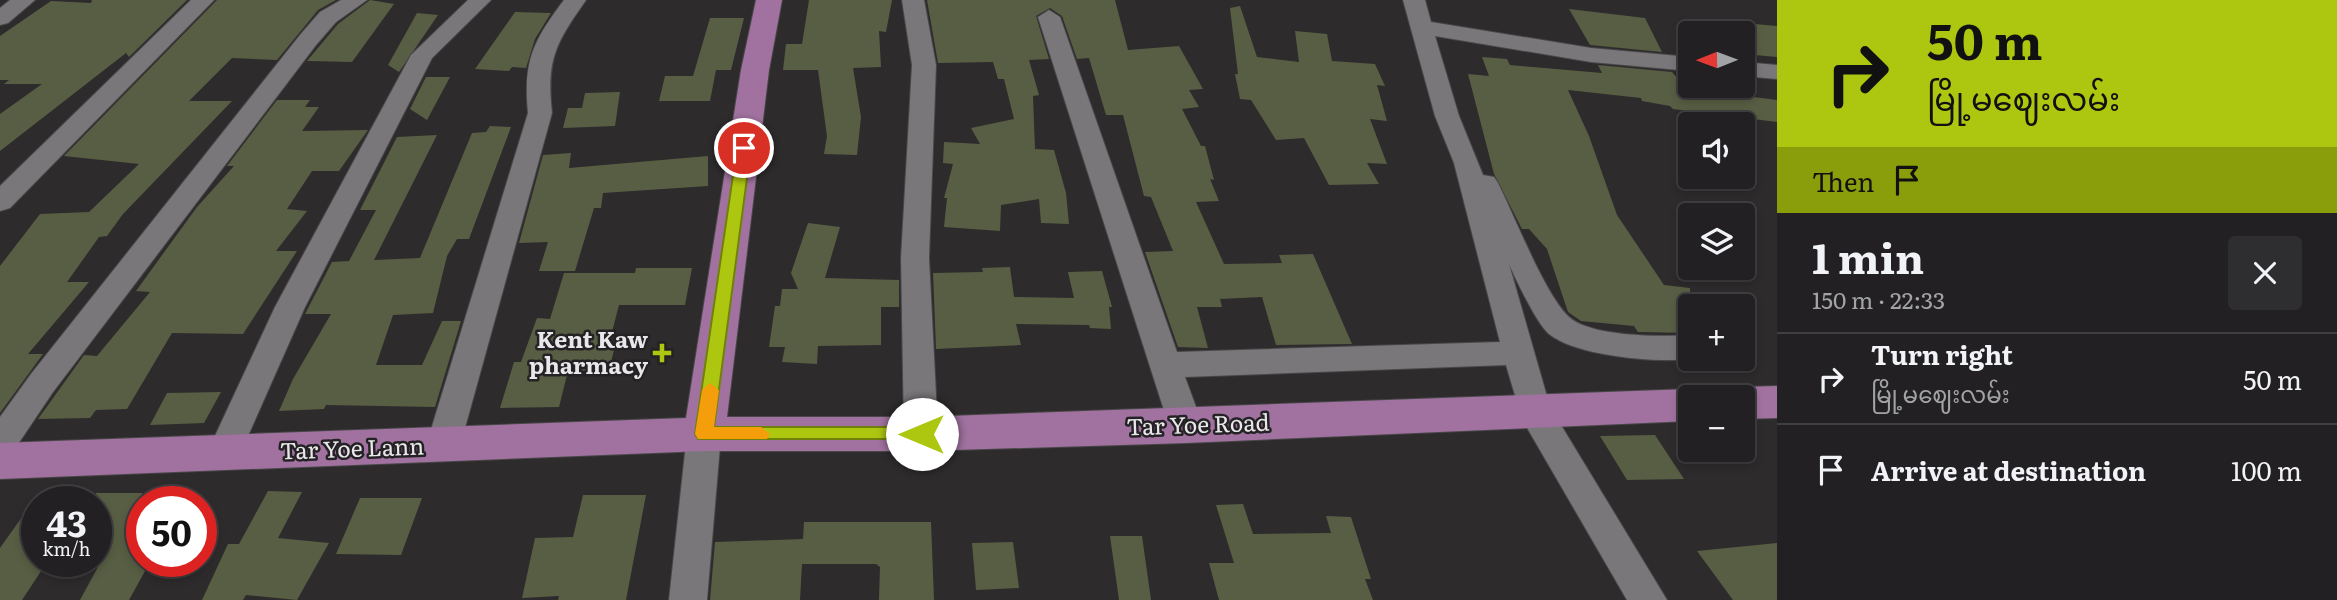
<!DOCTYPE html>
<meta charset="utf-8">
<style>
body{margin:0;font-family:Literata,"Noto Sans Myanmar",serif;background:#2e2d2f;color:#f1f3f6;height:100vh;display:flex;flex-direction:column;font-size:26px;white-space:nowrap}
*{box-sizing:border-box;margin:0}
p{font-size:23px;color:#a2a3a5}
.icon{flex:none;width:38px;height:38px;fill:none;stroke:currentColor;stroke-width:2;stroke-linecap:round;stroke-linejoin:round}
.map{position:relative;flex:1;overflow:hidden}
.drawer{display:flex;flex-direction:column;background:#222022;width:560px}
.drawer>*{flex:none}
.banner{background:#adc610;color:#111;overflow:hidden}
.needle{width:46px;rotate:269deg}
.controls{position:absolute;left:1678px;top:21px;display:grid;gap:14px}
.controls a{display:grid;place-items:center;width:77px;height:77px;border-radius:7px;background:#222022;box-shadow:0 4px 10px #0003,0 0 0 2px #3f3e40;font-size:35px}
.speed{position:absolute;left:21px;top:486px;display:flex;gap:14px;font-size:35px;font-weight:700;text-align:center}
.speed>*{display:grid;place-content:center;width:91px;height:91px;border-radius:50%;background:#222022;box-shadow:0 4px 10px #0003,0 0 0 2px #3f3e40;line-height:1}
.speed small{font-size:18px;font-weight:400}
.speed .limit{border:10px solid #d22;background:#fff;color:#111}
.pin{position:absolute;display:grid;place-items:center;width:60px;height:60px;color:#fff;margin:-30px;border:4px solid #fff;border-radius:50%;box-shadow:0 2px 7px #0007}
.me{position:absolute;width:77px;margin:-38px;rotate:270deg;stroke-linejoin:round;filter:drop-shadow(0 0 5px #0008)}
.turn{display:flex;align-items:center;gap:24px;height:147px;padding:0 35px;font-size:32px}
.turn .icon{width:91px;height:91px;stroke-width:2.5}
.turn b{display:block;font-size:49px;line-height:60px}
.then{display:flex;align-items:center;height:66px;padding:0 35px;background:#0003;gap:14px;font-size:26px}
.round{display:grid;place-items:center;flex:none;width:74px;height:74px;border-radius:7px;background:#2e2d2f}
.overview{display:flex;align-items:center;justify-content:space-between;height:119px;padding:0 35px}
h1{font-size:42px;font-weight:700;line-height:52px}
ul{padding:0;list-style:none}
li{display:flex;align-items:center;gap:21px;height:91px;padding:0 35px;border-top:2px solid #3f3e40}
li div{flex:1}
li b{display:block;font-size:26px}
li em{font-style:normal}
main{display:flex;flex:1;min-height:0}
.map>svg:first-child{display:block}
.building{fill:#585e43}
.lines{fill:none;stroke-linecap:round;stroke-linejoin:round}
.minor-casing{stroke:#494749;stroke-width:2}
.major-casing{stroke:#494749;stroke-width:2}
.minor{fill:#797779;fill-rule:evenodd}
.major{fill:#a172a0;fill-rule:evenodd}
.route{fill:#adc610;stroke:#70810a;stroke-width:2}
.slow{fill:#f59e0b}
.poi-dot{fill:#adc610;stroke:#242224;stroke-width:2.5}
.labels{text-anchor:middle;stroke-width:5;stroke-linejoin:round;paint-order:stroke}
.poi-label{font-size:23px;font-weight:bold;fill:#e9e7e9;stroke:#242224;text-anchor:end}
.street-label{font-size:23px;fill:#e9e7e9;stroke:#242224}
</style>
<main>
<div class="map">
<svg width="1777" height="600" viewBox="0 0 1777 600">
<rect width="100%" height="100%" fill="#2e2b2d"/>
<!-- building -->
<path class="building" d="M92,0h95l-58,57 -3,-4 -126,98v-37l42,-30h-38l5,-4h-9v-44l51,-35 40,2z
M217,0h119l-18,10 -41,50 -45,-2 -43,43h43l-109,113 -16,22 -8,1 -32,45h22l-61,72h15l-43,59v-147l40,-52 49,-2 50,-48 -75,-8z
M370,0l24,4 -42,58 -45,-1 31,-37z
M809,0h83l-6,32 -7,-1 2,36 -28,1 8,49 -4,38 -33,-1 3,-18 -9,-66h-35l3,-26h16z
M927,0h188l13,50 51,-4 24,43 -14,1 10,17 -17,2 19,37h4l9,34 -4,-1 9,22 -23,1 28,62 58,-1 -3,-8 34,-1 39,90 -76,1 -14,-48 -42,2 2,8h-25l11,41 -30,-1 -33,-95 28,-1 -22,-54 -7,-1 -21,-81h-17l-17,-57 -12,1 -15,-43 -12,-8 -14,8 13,43 -20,1 10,35 -6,1 2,53 19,1 12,43 3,31 -28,-1 -2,-24 -38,6 -1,26 -56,-4 3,-29h-3l9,-34 -10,-1 1,-21 36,2 -9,-16 43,-9 -10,-40h-6l-5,-17 -55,1z
M1240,6l17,51 42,5 -4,-31 32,3 5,27 43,3 10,22 -8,-1 10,36 -17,-2 17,45 -20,-1 12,21 -50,1 -25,-47 -28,2 -25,-40 -11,-1 -5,-25h3l-8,-66z
M1569,9l76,9 17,34 -72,-7z
M515,12l36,1 -16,26 -9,29 -14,-1 -3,4 -34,-2z
M417,13l21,2 -39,57 -11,-7z
M710,18h34l-13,52h-15l-6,31h-51l6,-25h28z
M1743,23l34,3v31l-34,-3z
M1482,57l25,2 3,6 92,8 -4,-8 74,7 12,14h41l5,8 47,6v22l-104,-13 -3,-3 -28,-5 -1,-3 -73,-8 21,46 28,79 47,70 26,3v45l-52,-1 -4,-6 -53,-5 -13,-9 -21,-63 -18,-20h-7l-28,-55 -26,-100 21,2z
M426,77h24l-23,43 -17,-11z
M620,92l-5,34 -52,2 5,-20h14l3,-15z
M277,100h33l-5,7h14l-17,24 66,-1 -29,41h-27l-25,38 20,2 -31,40h21l-54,83 -71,-1 -45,76 -31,1 -6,8 -52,1 46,-64 13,1 53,-64 -14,-1 61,-84 37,-41h-7z
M490,126l21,1 -42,112h-12l-10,17 -14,57 -40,2 -17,50h46l20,-44h19l-26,86 -109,-2 -2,4 -45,2 14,-32 38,-65h-26l27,-52 17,-1 27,-51h-16l37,-73 40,-2 -63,125 46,-2 52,-125 14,-1z
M571,153l-2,15 139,-12v30l-105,7 -2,15h-7l-19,63h-36l9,-29 -29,1 24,-88z
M808,223l32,4 -15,51 74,2v27h-18v38l-63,1 -1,18 -35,-2 3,-15h-16l6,-41h5l2,-17h16l-7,-16z
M1010,267l4,30 60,1 -6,-26 34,-1 10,36h-3l2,22 -21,-1 -1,-3 -73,-1 5,21 -85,4 -3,-76 50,-1 -1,-4z
M636,268h56l-7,37h-66l-11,42 7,-1 -6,24 -41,1 -9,36 -59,1 14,-46h7l16,-44 13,1 14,-46h71z
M221,392l-17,31 -54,2 17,-32z
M1655,435l29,44 -57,1 -27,-44z
M268,491l34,1 -24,46 51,5 -32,57 -51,-5 -3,5h-41l26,-56h11z
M96,493h46v69h8l-21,38h-49l18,-33z
M583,495h63l-20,105h-68l1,-4 -37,2 13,-60 38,-1z
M37,496v66h10l-25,38h-22v-52z
M360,498h62l-21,57 -65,-1z
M1243,504l10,30 78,-1 -5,-17 25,1 20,62h-6l8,21h-154l-10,-37h25l-18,-58z
M804,522h127l3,78h-55l1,-33 -4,-3h-74l-2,36h-90l5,-58 88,-3z
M1110,536h32l9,64h-32z
M1013,542l6,46 -43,2 -4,-47z
M1777,543v57h-44l-36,-49z"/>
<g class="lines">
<!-- minor casing -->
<g class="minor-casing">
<path id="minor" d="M10,0h25l-27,23 -8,2v-17z
M191,0h23l-204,208 -10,3v-25z
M341,0h26l-31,22 -20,23 -263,347 -41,61 -12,4v-40l31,-43 269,-339 20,-23z
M468,0h23l-59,58 -127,249 -69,156 -12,4 -12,-4 -5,-10 68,-146 136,-252z
M564,0h22c-30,43 -40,59 -34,113l-92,333 -5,10 -12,4 -12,-4 -5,-10 102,-333c-5,-52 5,-72 36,-113z
M902,0h22l12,65 -7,193 9,176 -5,10 -12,4 -12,-4 -5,-10 -3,-176 11,-193z
M1403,0h22l6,22 160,26 99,9v14l-99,-9 -156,-26 24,80 24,59 11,2 4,6c16,32 47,112 71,134 22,20 93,20 121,18v24c-34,4 -114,-3 -141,-25 -12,-10 -33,-54 -40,-70l41,143 117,193h-40l-105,-181 -16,-54 -321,12 18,49 -5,10 -12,4 -12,-4 -5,-10 -131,-409 11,-7 11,7 117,335 323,-10 -46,-179 -19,-47z
M1743,62l34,3v14l-34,-3z
M704,420l12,4 5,10 -14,166h-38l18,-166 5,-10z"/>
</g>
<!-- major casing -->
<g class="major-casing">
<path id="major" d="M756,0h26l-13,70 -42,347h194l769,-28 16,8h-16v24l-504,22 -265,8h-217l-704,28v-36l686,-25 55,-348z
M1777,386v32l-34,1v-22h-17l3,-5 14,-5z"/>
</g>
<!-- minor -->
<use href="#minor" class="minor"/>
<!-- major -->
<use href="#major" class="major"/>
</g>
<!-- route -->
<path class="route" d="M744,144l7,4 -37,279h208l9,7 -3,5h-230l-3,-5 42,-286z"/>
<!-- slow -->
<path class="slow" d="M710,383l9,7 -5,37h47l9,7 -3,5h-69l-3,-5 7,-44z"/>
<!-- markers -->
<path class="poi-dot" d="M658.5 342.5h7v7h7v7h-7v7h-7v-7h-7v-7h7z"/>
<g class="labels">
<!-- poi labels -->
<g class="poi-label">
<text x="648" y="348">Kent Kaw<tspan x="648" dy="26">pharmacy</tspan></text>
</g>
<!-- street labels -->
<g class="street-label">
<text transform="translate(1198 425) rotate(-2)" y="8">Tar Yoe Road</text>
<text transform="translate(352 449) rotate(-2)" y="8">Tar Yoe Lann</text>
</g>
</g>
</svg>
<div class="controls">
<a><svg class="needle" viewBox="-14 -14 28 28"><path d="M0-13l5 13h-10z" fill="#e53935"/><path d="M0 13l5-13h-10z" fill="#a2a3a5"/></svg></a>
<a><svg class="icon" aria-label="sound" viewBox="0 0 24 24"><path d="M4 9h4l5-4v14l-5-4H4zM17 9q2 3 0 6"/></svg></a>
<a><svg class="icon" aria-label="layers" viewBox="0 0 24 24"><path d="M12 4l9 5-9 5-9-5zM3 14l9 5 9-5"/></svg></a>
<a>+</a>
<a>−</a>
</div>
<div class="speed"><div>43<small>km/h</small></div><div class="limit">50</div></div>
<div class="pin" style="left:744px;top:148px;background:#d93025"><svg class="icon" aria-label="arrive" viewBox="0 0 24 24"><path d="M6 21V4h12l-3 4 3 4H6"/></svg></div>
<svg class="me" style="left:922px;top:434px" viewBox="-20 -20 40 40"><circle r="19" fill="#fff"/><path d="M0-13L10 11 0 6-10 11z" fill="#adc610"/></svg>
</div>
<section class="drawer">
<div class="banner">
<div class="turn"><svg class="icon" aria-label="right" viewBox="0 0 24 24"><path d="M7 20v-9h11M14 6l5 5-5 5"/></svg><div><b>50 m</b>မြို့မဈေးလမ်း</div></div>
<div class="then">Then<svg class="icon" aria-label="arrive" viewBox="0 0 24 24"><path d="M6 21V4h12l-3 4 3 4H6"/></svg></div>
</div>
<div class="overview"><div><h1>1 min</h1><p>150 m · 22:33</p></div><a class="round"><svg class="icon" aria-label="close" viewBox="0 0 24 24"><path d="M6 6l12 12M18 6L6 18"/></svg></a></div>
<ul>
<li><svg class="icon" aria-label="right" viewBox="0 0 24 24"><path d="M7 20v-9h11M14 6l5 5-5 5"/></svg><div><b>Turn right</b><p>မြို့မဈေးလမ်း</p></div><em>50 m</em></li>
<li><svg class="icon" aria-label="arrive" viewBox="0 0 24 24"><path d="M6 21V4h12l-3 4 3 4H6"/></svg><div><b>Arrive at destination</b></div><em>100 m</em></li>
</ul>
</section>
</main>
